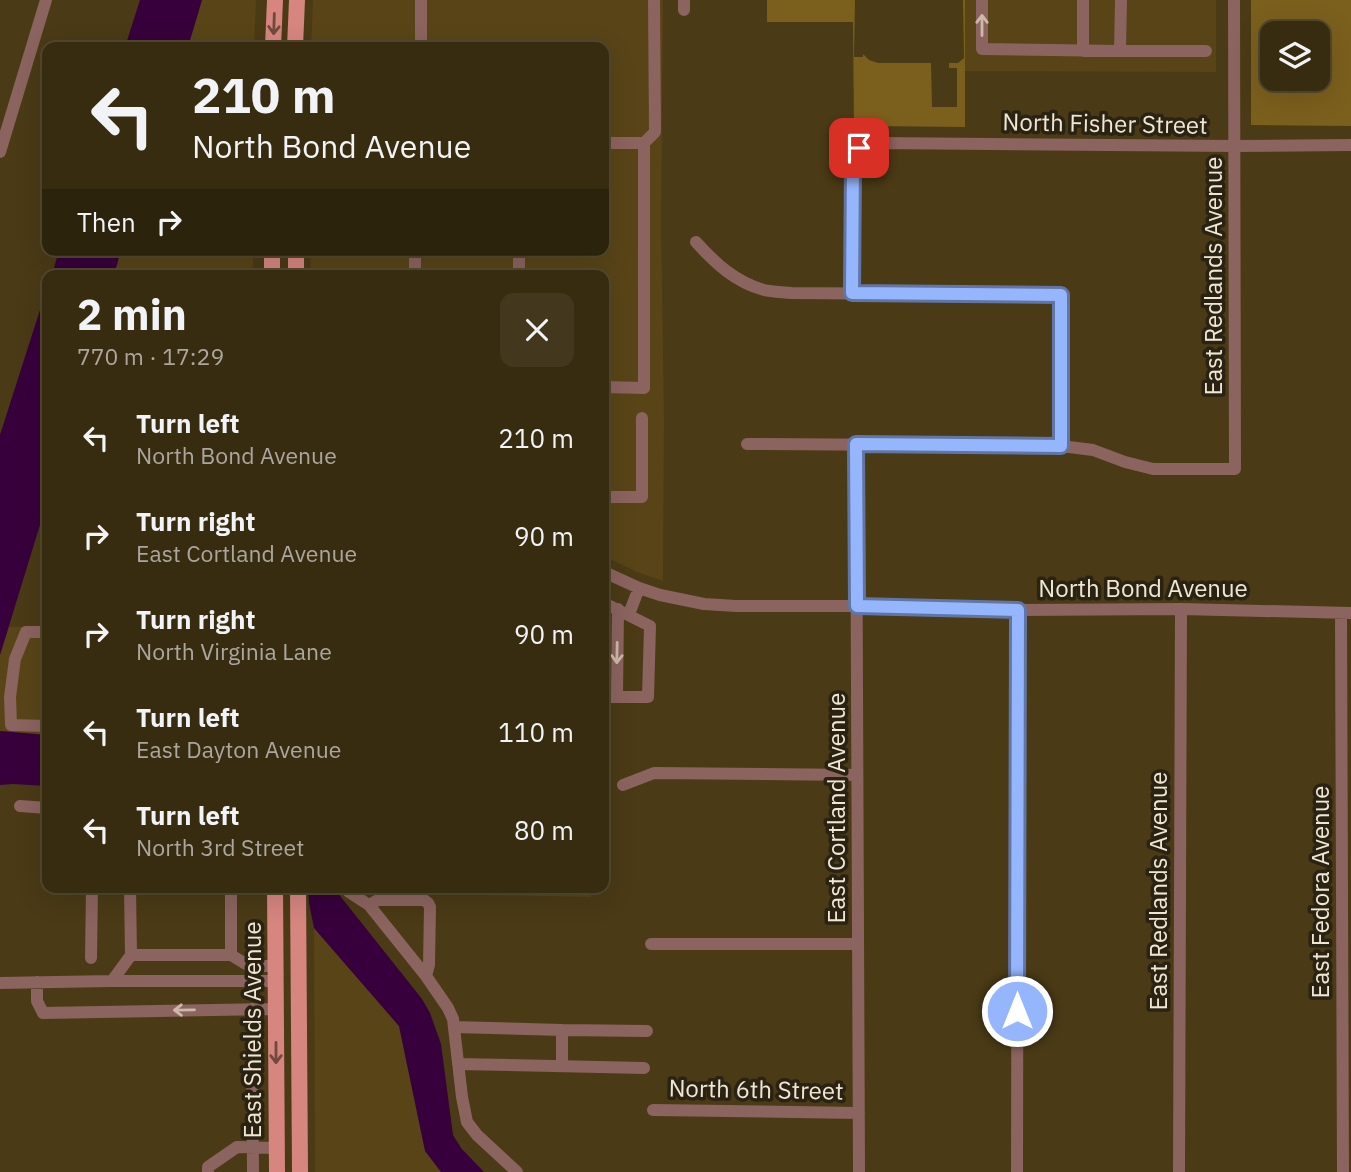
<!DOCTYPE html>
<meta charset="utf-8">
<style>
body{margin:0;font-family:"IBM Plex Sans",sans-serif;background:#43381e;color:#f1f3f6;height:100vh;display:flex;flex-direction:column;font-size:26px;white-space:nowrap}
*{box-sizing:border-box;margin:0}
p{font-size:23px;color:#aba79f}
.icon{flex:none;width:38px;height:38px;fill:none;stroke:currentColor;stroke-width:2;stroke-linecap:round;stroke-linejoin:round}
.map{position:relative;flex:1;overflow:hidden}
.panel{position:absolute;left:42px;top:270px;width:567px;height:623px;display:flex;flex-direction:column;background:#382c10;border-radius:14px;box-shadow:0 7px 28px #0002,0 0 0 2px #524830}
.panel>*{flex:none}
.top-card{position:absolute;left:42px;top:42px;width:567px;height:214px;border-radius:14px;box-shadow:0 7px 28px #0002,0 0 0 2px #524830;background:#382c10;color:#f1f3f6;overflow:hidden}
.fabs{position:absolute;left:1260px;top:21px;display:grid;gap:14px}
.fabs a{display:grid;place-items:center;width:70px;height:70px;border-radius:14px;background:#382c10;box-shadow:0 7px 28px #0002,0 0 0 2px #524830;font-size:35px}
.pin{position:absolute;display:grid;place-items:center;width:60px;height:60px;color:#fff;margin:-30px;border-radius:14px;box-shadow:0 4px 10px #0006}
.me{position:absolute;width:77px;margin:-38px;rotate:0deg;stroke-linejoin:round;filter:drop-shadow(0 0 5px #0008)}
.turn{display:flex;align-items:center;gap:24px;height:147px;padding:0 35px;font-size:32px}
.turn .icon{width:91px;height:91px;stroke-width:2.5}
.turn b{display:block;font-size:49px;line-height:60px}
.then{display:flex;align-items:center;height:66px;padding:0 35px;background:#0003;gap:14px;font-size:26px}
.round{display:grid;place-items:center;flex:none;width:74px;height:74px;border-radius:14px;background:#43381e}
.headline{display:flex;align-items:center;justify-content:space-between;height:119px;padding:0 35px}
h1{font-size:42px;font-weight:800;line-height:52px}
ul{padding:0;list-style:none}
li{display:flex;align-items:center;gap:21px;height:98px;padding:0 35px}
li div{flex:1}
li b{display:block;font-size:26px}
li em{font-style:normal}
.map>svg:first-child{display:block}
.built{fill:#584417}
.green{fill:#7b5f1d;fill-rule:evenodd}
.water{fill:#37003c}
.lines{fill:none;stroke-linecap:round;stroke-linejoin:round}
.minor{stroke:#8b635f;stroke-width:12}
.major{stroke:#d6857f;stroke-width:16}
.oneway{stroke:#6f4a3e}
.oneway2{stroke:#cdb8aa}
.route-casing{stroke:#6176a4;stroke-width:18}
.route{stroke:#95b6fd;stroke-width:12}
.labels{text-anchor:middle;stroke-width:7;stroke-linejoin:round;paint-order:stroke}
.street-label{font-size:24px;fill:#f0e6d2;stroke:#2a2213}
</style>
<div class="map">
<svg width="1351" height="1172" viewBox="0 0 1351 1172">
<rect width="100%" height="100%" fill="#4a3a16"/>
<!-- built -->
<path class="built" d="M202,0h54l-2,47h-66z
M313,0h350l-2,228 3,187 -1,166 -26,-9 -33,-16v-281h-293l-1,-25h294v-203h-293z
M965,0h251v72l-251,-1z
M121,250h132v25h-139z
M47,626v109l-47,-4v-76l9,-28z
M333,887h257l1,10 -255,-5z
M314,928l85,98 26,124 16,22h-126z"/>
<!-- green -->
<path class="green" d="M767,0h88l-1,57h9v-3l6,6 9,3h53l1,44h25v-39h-8v-5h9l6,-5 -1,-58h2v127l-96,-1 -15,3 -1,-107h-86z
M1251,0h100v126l-100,-1zM1272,33h46v46h-46z"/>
<!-- water -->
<path class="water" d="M140,0h62l-14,47h-63z
M59,250h62l-7,25h-62z
M47,288v214l-47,153v-220z
M0,731l47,4v51l-34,-2 -13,1z
M308,887h25l89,112 8,14 11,31 12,91 8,13 23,24h-43l-16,-21 -26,-125 -85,-98 -5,-25z"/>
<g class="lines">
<!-- minor -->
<path class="minor" d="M421,0v47
M684,0v10
M982,0v49l138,2 1,-51
M1083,51v-51
M1120,51h86
M604,143h40l11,-11 -1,-132
M0,152l46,-152
M696,242c19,21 39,40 68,48 8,2 18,2 27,3l270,2v151
M415,275v-25
M519,275v-25
M852,293l1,-128 6,-17 19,-5 357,3 116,-1
M604,387l40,1v-245
M747,444l314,2 32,4 32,12 28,7h82l-1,-469
M856,444l3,728
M604,497h38v-79
M604,572l35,16 21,7 44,9 32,2h121l161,4 163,-1 170,4
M604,603l46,23 -2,71h-44
M1341,613l2,559
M629,614l10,-26
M47,632h-21l-11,27 -5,38 1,28 36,1
M617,697l1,-88
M623,785l31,-12 203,2
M20,806l27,2
M130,887l1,68 -19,26h164
M345,887l4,5 20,13 57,71 3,-11 1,-58 -2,-4 -4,-3h-46l-9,5
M423,887h7
M651,944h207
M131,955h100v-68
M231,955l18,11h27
M91,958l1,-71
M426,976l22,32 5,11 9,78 5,25 10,13 40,37
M37,982v19l6,12 233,-4
M0,983l112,-2
M252,1009l1,163
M454,1027l108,3
M458,1064l186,4
M562,1066v-36l85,1
M653,1110l206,3
M208,1172v-5l29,-20 40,1
M1017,1172l1,-562
M1179,1172l2,-563"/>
<!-- major -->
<path class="major" d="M273,47l2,-47
M295,47l2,-47
M296,250v25
M272,275v-25
M275,887l2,285
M298,887l2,285"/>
</g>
<!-- one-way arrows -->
<defs><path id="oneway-shaft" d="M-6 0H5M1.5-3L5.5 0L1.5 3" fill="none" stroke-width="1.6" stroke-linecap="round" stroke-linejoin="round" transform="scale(1.75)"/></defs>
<g class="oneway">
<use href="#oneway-shaft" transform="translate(274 24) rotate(92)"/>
<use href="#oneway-shaft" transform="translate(276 1053) rotate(90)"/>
</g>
<g class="oneway2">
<use href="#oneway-shaft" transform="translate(982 25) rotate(-90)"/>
<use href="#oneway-shaft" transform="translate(617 653) rotate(91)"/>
<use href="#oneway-shaft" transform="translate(184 1010) rotate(179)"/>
</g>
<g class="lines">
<!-- route casing -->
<g class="route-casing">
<path id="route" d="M859,148l-6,17 -1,128 209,2v151l-205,-2 1,162 161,4 -1,401"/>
</g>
<!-- route -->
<use href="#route" class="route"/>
</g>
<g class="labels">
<!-- street labels -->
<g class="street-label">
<text transform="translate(1105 124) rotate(1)" y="8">North Fisher Street</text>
<text transform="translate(1214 276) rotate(-90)" y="8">East Redlands Avenue</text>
<text x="1143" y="597">North Bond Avenue</text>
<text transform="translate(837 808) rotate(-90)" y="8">East Cortland Avenue</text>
<text transform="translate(1159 891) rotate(-90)" y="8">East Redlands Avenue</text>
<text transform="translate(1321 892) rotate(-90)" y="8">East Fedora Avenue</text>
<text transform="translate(253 1030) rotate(-90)" y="8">East Shields Avenue</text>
<text transform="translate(756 1090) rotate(1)" y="8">North 6th Street</text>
</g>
</g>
</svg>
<div class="fabs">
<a><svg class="icon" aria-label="layers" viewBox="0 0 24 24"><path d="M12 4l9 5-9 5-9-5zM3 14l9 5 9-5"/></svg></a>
</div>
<div class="pin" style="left:859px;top:148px;background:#d93025"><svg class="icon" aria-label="arrive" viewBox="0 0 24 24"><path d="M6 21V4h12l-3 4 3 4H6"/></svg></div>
<svg class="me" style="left:1017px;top:1011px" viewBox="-20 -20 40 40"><circle r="17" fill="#95b6fd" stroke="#fff" stroke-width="3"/><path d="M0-11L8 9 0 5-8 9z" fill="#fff"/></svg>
<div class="top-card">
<div class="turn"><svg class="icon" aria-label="left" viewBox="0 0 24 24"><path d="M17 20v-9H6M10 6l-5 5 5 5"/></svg><div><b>210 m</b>North Bond Avenue</div></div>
<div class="then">Then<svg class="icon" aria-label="right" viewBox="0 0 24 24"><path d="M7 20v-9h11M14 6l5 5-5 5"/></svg></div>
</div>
<section class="panel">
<div class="headline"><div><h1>2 min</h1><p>770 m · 17:29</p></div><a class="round"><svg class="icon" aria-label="close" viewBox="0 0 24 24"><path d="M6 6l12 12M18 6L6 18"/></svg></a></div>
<ul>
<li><svg class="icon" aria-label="left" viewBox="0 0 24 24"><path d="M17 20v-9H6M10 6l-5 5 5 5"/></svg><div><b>Turn left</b><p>North Bond Avenue</p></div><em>210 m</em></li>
<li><svg class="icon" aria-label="right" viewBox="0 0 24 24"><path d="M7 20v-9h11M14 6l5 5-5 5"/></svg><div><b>Turn right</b><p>East Cortland Avenue</p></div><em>90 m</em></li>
<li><svg class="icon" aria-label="right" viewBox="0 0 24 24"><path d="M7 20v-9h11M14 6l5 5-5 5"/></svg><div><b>Turn right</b><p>North Virginia Lane</p></div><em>90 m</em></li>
<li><svg class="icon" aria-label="left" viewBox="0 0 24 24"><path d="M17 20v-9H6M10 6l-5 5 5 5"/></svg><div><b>Turn left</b><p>East Dayton Avenue</p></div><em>110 m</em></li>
<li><svg class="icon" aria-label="left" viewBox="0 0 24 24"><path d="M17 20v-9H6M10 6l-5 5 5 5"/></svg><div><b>Turn left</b><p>North 3rd Street</p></div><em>80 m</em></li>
</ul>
</section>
</div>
